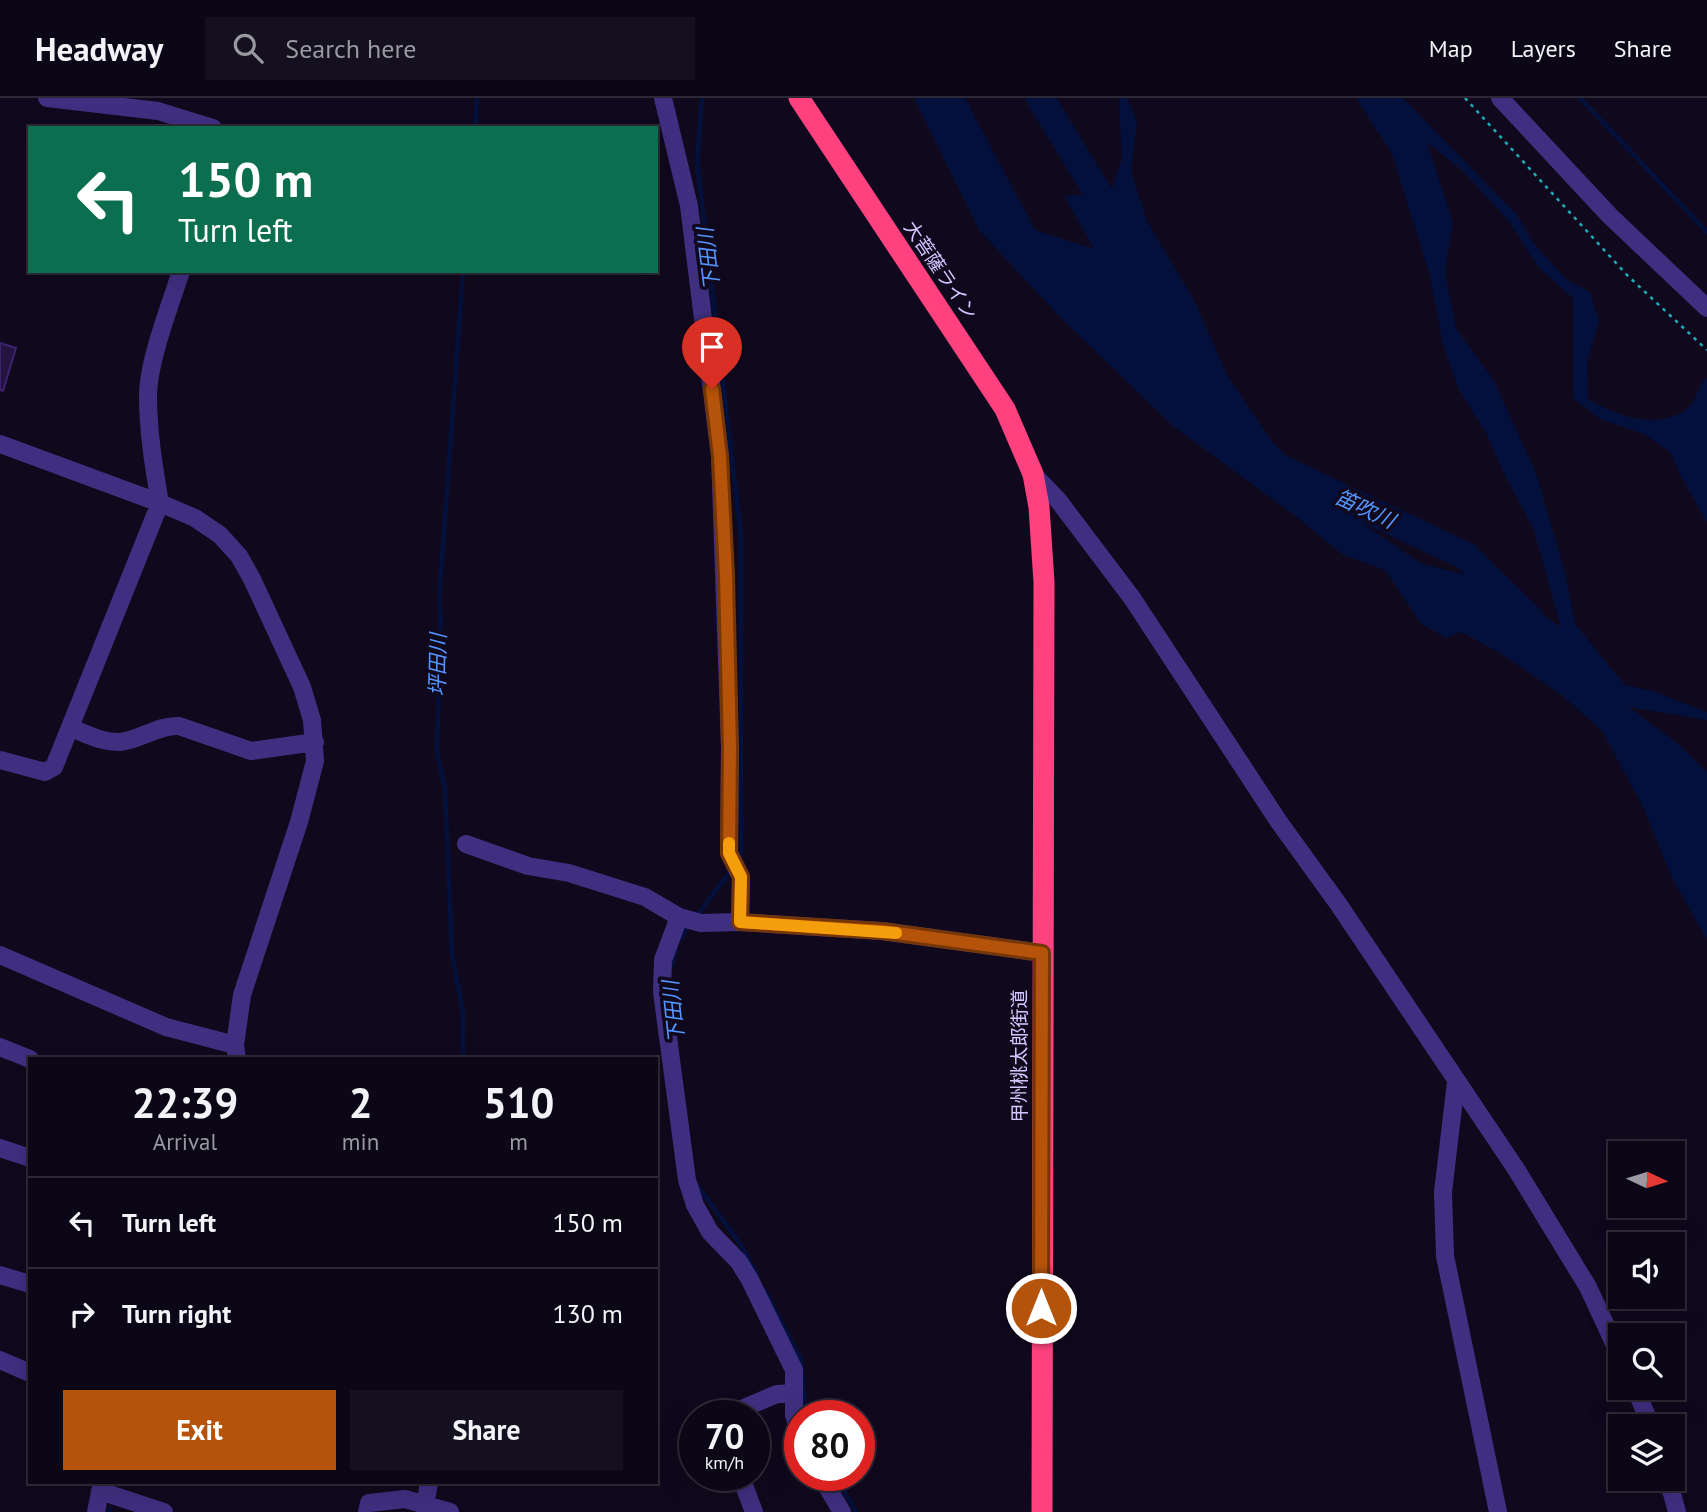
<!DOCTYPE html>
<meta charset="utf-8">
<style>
body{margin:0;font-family:"PT Sans","Noto Sans JP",sans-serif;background:#15101f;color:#f1f3f6;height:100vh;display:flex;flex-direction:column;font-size:26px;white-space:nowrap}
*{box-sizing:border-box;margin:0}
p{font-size:23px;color:#9a99a1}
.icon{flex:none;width:38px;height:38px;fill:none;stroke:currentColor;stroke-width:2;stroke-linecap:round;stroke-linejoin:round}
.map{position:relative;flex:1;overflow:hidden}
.details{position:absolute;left:28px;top:959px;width:630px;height:427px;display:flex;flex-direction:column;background:#0c0716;border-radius:0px;box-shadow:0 7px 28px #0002,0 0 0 2px #2c2835}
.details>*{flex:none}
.banner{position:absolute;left:28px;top:28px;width:630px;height:147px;border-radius:0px;box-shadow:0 7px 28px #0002,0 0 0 2px #2c2835;background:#0b6e4f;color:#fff;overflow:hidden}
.needle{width:46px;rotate:94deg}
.buttons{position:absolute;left:1608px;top:1043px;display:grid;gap:14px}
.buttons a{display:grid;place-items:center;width:77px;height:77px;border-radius:0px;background:#0c0716;box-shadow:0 7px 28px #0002,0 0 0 2px #2c2835;font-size:35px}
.speed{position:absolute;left:679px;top:1302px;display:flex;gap:14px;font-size:35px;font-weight:700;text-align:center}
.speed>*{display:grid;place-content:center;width:91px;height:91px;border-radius:50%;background:#0c0716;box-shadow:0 7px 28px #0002,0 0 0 2px #2c2835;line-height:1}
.speed small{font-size:18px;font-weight:400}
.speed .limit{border:10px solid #d22;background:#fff;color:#111}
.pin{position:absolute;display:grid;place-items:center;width:60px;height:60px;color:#fff;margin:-72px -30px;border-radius:50% 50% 50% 0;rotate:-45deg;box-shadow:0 0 7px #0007}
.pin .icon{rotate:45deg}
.me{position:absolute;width:77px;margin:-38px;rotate:0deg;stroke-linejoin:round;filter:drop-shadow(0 0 5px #0008)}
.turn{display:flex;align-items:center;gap:24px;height:147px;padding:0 35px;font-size:32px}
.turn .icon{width:91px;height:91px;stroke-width:2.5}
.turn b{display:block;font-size:49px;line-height:60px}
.eta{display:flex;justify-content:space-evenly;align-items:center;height:119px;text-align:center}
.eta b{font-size:42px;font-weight:700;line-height:49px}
.primary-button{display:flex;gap:14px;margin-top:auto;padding:14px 35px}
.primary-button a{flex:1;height:80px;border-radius:0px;background:#b45309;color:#fff;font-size:28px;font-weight:700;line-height:80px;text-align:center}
.primary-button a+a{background:#15101f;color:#f1f3f6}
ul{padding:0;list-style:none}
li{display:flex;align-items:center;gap:21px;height:91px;padding:0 35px;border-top:2px solid #2c2835}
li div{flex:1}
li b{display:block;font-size:26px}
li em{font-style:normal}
header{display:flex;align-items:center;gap:42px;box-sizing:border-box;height:98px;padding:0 35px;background:#0c0716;border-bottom:2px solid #2c2835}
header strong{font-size:33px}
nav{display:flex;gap:38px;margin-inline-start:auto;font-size:24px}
.search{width:490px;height:63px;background:#15101f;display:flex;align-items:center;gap:18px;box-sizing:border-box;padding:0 24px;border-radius:0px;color:#9a99a1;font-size:26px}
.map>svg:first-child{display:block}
.water{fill:#04103c}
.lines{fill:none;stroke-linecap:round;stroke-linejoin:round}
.stream{stroke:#04103c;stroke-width:4.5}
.river{stroke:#04103c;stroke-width:28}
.building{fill:#231440;stroke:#3d236f;stroke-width:2}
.path{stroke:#20abb8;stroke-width:2.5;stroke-dasharray:3.5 5;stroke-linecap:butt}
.minor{stroke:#3f2f81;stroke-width:18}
.highway{stroke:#ff417f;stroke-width:21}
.route-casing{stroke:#753606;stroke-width:18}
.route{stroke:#b45309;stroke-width:12}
.slow{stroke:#f59e0b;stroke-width:12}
.labels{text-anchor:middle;stroke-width:7;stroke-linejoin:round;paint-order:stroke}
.street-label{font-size:19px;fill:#d5c6ff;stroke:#10091d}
.water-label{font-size:21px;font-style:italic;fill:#5496ff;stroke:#10091d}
</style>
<header>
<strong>Headway</strong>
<div class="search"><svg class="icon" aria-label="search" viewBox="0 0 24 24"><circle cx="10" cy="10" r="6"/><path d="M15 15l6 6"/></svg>Search here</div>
<nav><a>Map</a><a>Layers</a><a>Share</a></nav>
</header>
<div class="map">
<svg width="1707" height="1414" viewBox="0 0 1707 1414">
<rect width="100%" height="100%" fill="#10091d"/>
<!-- water -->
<path class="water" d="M914,0h51l70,132 59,19 -30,-53 47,-4 11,-33 -3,-61h8l10,23 -6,51 16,49 48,81 32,73 46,68 78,73 70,47 44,12 60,28 36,24 -28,-99 -26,-48 -21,-47 -27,-43 -16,-45 -13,-69 -38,-122 -36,-56h47l115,118 15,27 34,37 23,12 9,29 -12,42 1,36c30,17 67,32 99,10 9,-7 11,-25 20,-31v145l-28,-50 -8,-20 -25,-18 -46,-16 -27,-21v-100l-34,-30 -31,-48 -44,-48 -37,-30 26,81 -8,49 11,56 38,53 42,92 30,103 9,48 50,61 28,6 54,21v8l-78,-13 52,39 26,26v168l-36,-64 -27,-67 -42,-78 -39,-35 -63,-43 -39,-21 -14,6 -26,-14 -36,-54 -42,-15 -46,-38 -124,-91 -113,-109 -81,-87z"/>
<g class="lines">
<!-- stream -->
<path class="stream" d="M702,0l-5,63 44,374v322l-3,5
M1580,0l127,134
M475,30l2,-30
M695,820l37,-49
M679,842l11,-15
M670,873l6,-22
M463,961v-47l-11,-58 -7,-165 -8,-37 4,-136 -2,-16 24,-329
M696,1086l45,61 16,30
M764,1191l37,71 5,56
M835,1377l21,37
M109,1414l1,-3"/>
<!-- river -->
<path class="river" d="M1040,0l77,126
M1286,373l180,85 64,63"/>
</g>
<!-- building -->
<path class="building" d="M0,245l16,5 -13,43 -3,-1z"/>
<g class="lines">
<!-- path -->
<path class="path" d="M1465,0l162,177 80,75"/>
<!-- minor -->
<path class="minor" d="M47,0l111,13 55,17
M663,0l26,108 31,250 10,292 -1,105 12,24 -1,45 142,9 160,22
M1500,0l110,118 97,92
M0,346l160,59 35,15 25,17 19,21 13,23 50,108 10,33 3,41 -16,61 -57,173 -7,50 2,14
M1033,376l25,26 74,98 147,224 60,83 177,264 72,118 32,69
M71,630c16,6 32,15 49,14 20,-2 38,-17 59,-16l72,25 64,-9
M0,662l45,12 9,-5 106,-264c-6,-35 -12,-71 -12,-107 0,-35 22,-90 33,-125
M466,746l62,22 41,7 76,24 34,20 22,6 39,-1
M679,819l-16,43 -1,32 25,188 8,25 15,27 29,30 11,18 44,90v23
M0,857l166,72 69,18
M0,949l30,12
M1456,984l-13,110 2,64 53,256
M0,1050l30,10
M0,1177l30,9
M0,1262l30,13
M1635,1290l16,38
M725,1318l52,-22 17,-1v22l6,21
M740,1377l14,37
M820,1377l22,37
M1668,1381l9,33
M100,1393l64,21
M425,1409l4,-25
M96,1414l6,-30
M367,1414l2,-9 36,-4 45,13"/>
<!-- highway -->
<path class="highway" d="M799,0l206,311 28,65 6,33 5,75 -2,930"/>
</g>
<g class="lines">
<!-- route casing -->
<g class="route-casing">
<path id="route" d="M712,291l8,67 6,119 4,173 -1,105 12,24 -1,45 142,9 160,22 -1,355"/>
</g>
<!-- route -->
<use href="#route" class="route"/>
<!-- slow -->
<path class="slow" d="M729,745v10l12,24 -1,45 156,11"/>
</g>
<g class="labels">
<!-- street labels -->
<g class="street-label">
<text transform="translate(941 172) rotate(56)" y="7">大菩薩ライン</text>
<text transform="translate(1019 958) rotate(-90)" y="7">甲州桃太郎街道</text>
</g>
<!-- water labels -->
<g class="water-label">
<text transform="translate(709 161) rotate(-97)" y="7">下田川</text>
<text transform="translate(1365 411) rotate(25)" y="7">笛吹川</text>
<text transform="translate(438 567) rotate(-89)" y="7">坪田川</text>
<text transform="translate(674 914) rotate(-96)" y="7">下田川</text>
</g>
</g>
</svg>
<div class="buttons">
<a><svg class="needle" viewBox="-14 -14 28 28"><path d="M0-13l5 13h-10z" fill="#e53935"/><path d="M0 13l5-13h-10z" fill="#9a99a1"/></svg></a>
<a><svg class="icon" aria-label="sound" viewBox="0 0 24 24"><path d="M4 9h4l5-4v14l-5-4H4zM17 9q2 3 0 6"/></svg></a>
<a><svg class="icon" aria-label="search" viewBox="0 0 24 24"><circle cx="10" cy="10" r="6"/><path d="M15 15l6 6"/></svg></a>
<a><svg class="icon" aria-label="layers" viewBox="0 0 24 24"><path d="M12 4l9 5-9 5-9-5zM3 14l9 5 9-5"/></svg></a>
</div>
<div class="speed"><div>70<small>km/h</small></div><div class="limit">80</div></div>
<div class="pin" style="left:712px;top:291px;background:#d93025"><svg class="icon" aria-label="arrive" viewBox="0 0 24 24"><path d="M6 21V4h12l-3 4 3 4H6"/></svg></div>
<svg class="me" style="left:1041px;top:1210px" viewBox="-20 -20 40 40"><circle r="17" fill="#b45309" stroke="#fff" stroke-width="3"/><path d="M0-11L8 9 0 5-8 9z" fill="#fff"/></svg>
<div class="banner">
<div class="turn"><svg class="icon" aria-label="left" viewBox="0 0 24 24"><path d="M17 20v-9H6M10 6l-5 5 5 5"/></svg><div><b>150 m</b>Turn left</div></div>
</div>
<section class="details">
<div class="eta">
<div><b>22:39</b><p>Arrival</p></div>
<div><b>2</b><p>min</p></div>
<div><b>510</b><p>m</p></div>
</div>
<ul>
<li><svg class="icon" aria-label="left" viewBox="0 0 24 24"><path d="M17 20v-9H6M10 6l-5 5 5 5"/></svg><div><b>Turn left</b></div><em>150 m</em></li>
<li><svg class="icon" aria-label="right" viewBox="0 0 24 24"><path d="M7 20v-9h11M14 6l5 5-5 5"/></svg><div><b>Turn right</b></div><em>130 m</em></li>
</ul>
<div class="primary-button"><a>Exit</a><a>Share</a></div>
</section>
</div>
